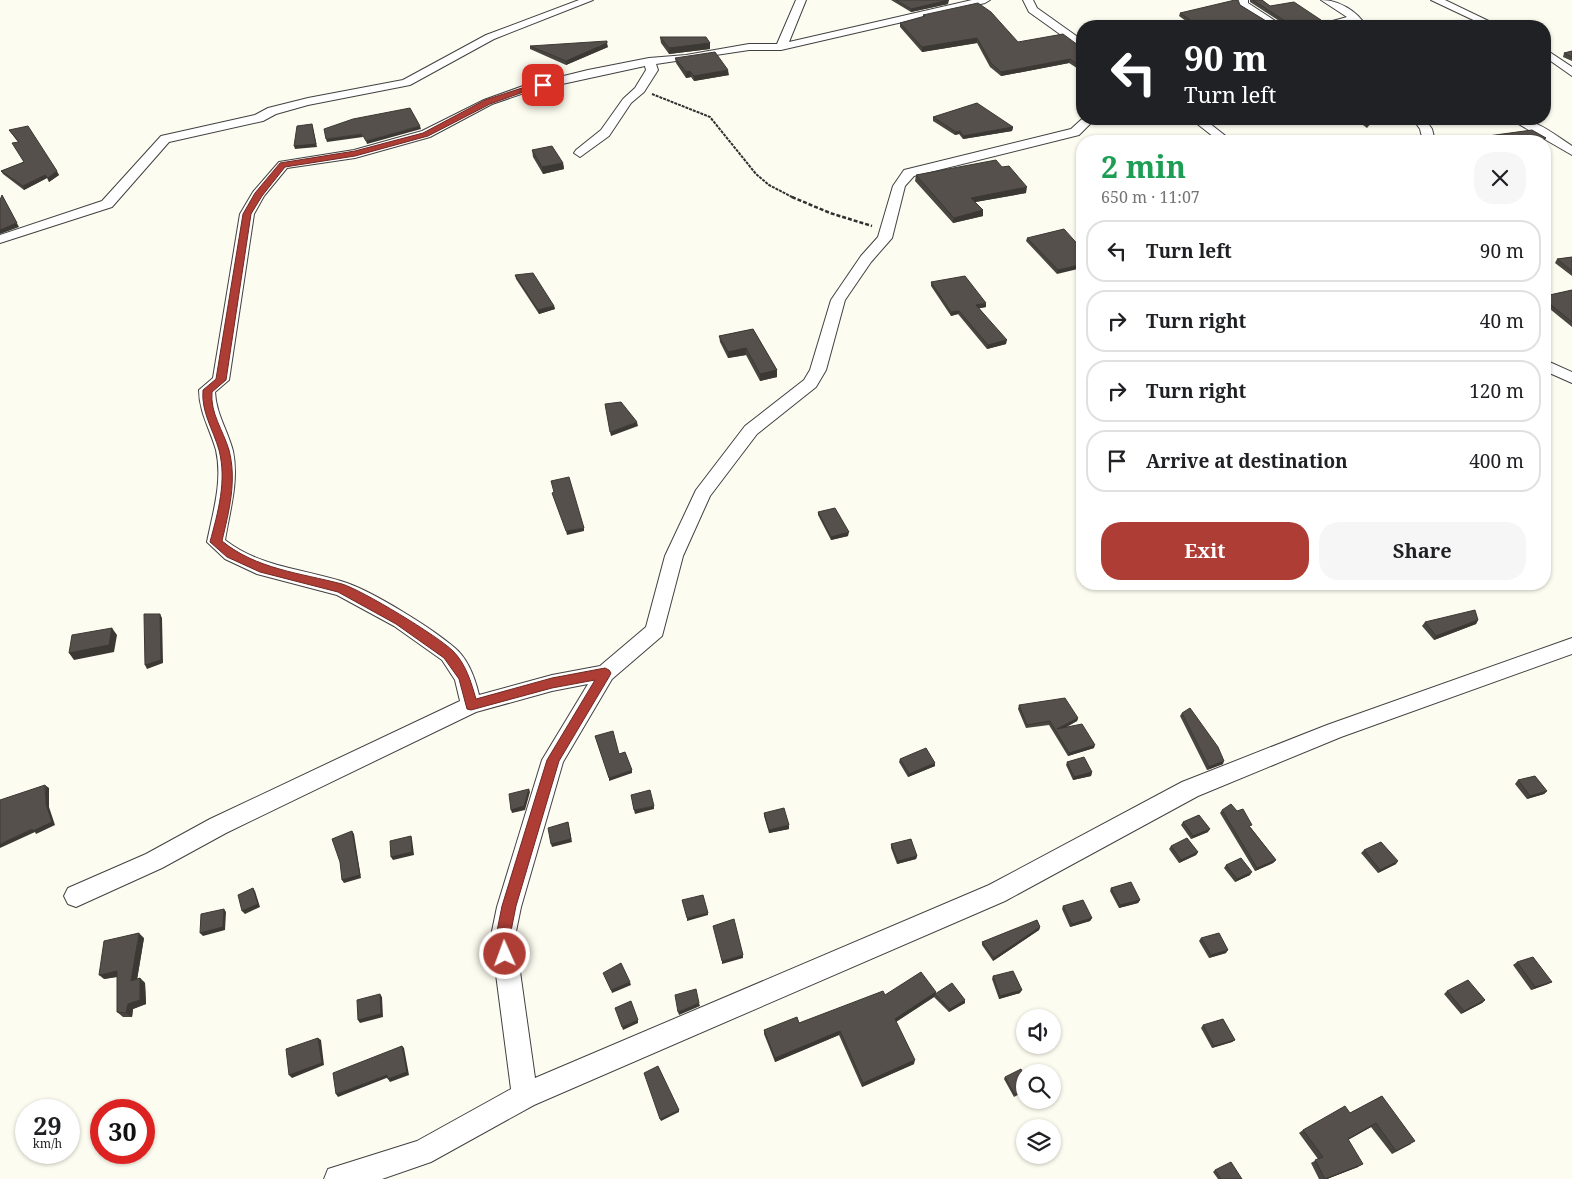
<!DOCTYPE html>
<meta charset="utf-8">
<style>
body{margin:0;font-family:"Noto Serif",serif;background:#f6f6f6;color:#202124;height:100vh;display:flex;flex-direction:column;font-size:19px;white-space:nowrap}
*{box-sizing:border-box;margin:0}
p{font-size:16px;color:#757577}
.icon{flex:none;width:28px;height:28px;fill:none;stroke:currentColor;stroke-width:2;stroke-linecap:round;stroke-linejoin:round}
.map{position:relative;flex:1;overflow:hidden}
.sheet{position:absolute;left:1076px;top:135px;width:475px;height:455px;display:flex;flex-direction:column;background:#fff;border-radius:20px;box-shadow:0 1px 4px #0004}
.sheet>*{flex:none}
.top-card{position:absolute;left:1076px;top:20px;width:475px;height:105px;border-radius:20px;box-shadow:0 1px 4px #0004;background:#202124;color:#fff;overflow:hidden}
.controls{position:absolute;left:1016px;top:1009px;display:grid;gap:10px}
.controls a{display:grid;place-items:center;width:45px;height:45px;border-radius:50%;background:#fff;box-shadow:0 1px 4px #0004;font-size:25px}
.speed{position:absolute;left:15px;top:1099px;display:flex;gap:10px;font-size:25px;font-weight:700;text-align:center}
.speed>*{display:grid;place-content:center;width:65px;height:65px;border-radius:50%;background:#fff;box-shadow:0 1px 4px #0004;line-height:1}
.speed small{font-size:12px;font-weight:400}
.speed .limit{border:8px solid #d22;background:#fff;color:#111}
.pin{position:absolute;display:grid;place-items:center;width:42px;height:42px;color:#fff;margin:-21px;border-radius:10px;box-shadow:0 2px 8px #0006}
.me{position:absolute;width:55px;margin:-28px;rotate:358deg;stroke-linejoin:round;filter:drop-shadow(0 0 4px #0008)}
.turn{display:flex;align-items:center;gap:18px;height:105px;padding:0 25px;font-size:22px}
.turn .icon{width:65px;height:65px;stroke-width:2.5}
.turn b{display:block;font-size:35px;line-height:42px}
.round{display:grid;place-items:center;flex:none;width:52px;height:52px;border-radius:20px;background:#f6f6f6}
.headline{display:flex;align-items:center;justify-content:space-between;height:85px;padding:0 25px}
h1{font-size:30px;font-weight:700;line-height:38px;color:#1e9e55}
.cta{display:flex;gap:10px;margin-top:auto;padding:10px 25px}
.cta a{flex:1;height:58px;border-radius:20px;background:#ae3e35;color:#fff;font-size:20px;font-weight:700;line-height:58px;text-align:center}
.cta a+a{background:#f6f6f6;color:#202124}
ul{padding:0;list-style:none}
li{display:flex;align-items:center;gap:15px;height:62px;margin:0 10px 8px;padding:0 15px;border:2px solid #e0e0e0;border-radius:20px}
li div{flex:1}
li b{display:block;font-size:19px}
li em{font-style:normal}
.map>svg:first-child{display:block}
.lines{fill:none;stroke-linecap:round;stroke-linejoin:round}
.minor-casing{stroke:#414141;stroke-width:2}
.path-far1{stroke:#303030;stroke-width:2;stroke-dasharray:3 1;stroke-linecap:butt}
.path{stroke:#303030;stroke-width:2.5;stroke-dasharray:4 2;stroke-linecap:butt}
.minor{fill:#fff;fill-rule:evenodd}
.wall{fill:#494540}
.shaded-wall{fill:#3c3834}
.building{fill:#55504b;stroke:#3c3834}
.route{fill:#ae3e35;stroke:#712822}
</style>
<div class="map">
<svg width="1572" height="1179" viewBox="0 0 1572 1179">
<rect width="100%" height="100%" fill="#fdfcf0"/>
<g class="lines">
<!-- minor casing -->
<g class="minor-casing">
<path id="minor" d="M579,0h14l-99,39 -84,46 -102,20 -32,9 -13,7 -94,21 -57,65 -112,36v-8l102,-34 59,-65 94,-21 13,-7 40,-10 95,-18 83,-45z
M796,0h10l-17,42 183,-42h18l-5,3 -204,47h-32l-93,14 2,6 -14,22 -13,11 -22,33 -29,21 -6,-4 2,-3 25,-20 22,-31 12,-11 11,-18 -1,-4 -115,25 -38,13 -62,33 -75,21 -68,10 -23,28 -10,18 -25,166 -14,12c1,22 13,39 18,59 6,30 -3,59 -8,89 36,28 80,29 122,43 28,10 85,45 108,65 13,11 20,30 24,47l73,-20 48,-9 46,-39 19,-71 31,-66 49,-64 59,-46 6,-10 21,-70 30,-44 17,-19 15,-51 11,-16 167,-41 11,-10h13l-16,16 -165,41 -9,10 -13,52 -21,24 -26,38 -19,70 -10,17 -59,47 -47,62 -27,60 -21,80 -50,43 -49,83 -42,145 -6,29 20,142 454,-193 193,-103 145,-57 245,-87v16l-231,83 -143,59 -193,105 -471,204 -103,57 -49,17h-58l4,-10 89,-28 94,-52 -20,-153 6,-29 45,-147 46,-76 -36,7 -76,21 -250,121 -64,35 -86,39 -8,-3 -4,-8 4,-8 78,-34 64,-35 250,-118 -5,-21 -13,-20 -48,-34 -57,-31 -80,-21 -32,-15 -18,-17c6,-30 16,-61 9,-92 -6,-21 -17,-38 -17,-60l14,-12 27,-164 13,-22 26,-30 75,-12 68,-19 62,-31 39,-14 65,-16 61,-12 37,-3 63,-11h28z
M1023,0h10l4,8 45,32v8l-4,-1 -49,-35z
M1237,0h11v3l35,23h-12l-31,-19z
M1321,0c18,0 36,11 45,26h-10l-3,-4 -16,4h-16l1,-2 25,-7z
M1431,0h14l54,26h-13z
M1545,49l27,18v9l-27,-19z
M1191,119h13l28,22h-13z
M1413,119h12l7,10 3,12h-12l-3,-12z
M1510,119c24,-2 42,14 62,27v9z
M1545,360l27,12v11l-27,-12z"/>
</g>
<!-- path-far1 -->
<path class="path-far1" d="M652,94l58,23 46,57 13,11 25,13"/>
<!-- path -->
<path class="path" d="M792,197l38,16 42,13"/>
<!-- minor -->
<use href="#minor" class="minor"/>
</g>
<!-- wall -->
<path class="wall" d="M891,0h57v4l-37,8z
M1250,0h12l8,6 51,18 9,2h-137l-14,-10 1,-3 60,-8 31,19h13l-34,-22z
M923,15l95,27 64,6v22h-2l-11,-7 -68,13 -11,-9 -13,-24 -55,9 -22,-25v-4l23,-6z
M660,37l50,6v6l-41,5 -8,-11z
M530,46l78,1 -42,18 -36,-16z
M1572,51v10l-9,-4 1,-4z
M675,58l54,17 -35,6 -3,-4 -5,1 -10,-15z
M933,117l80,10 -1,4 -49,8 -4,-5 -4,1 -22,-14z
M1355,119h18l-1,3 -5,6z
M9,130l50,45 -10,7 -2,-4 -23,12 -21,-16 -2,-3 23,-9 -6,-20z
M1488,136l56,5h-55l-2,-1z
M532,150l31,13 1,6 -21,5 -10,-17z
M1002,167l24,26 -51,9 8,8v6l-30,7 -38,-42 1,-6z
M1027,238l55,11 -25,25 -31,-33z
M1572,257v19l-17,-13 2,-4z
M515,275l39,31 1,3 -16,5 -23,-35z
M931,282l55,25 -7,1 27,36 -19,5 -29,-35 -7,2 -20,-30z
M1572,290v37l-27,-22v-9z
M753,329l24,41v7l-17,4 -14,-26 -18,3 -8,-16 -1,-6z
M818,512l30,24 -17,4 -13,-25z
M1478,620l-2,4 -42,16 -12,-14 3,-4z
M1019,705l59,13 -1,3 -11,6 28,21 -26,8 -19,-31 -23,3 -8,-19z
M1182,713l41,51 -16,6 -27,-54z
M900,759l35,7 -27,11 -9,-15z
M1067,762l25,10 -1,4 -18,4 -7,-15z
M1518,780l29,11 -3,3 -17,5 -12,-15z
M1222,810l29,18 25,32 -3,3 -18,8 -35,-58z
M764,813l25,16 -20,4 -5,-17z
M1183,822l25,10 -17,7 -10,-14z
M891,844l26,12 -1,3 -19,5 -6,-16z
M1171,846l27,6 -2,3 -17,8 -10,-14z
M1364,850l32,14 -18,9 -17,-20z
M1226,865l24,10 -15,7 -11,-14z
M1111,888l29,12 -2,3 -19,5 -9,-17z
M1063,906l29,12 -2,3 -20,6 -8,-18z
M1040,927l-1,3 -46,31 -11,-16v-3z
M144,938l-7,41 3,-1 5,5 1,21 -13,5 -1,8h-9l-6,-5v-35l-13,2z
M1201,938l25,15 -17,5 -10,-17z
M1517,962l35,20 -4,2 -17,6 -18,-25z
M993,976l27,17 -21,6 -7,-20z
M1447,991l38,9 -3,3 -21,11 -17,-20z
M936,992l-1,2 30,9 -16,9 -15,-15 -38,25 18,42 -52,23 -23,-52 -64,27 -11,-28v-4l35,-7 86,-28z
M1203,1025l32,15 -3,2 -20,6 -11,-20z
M1005,1077h20l-11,20 -10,-18z
M1382,1096l29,48 -19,10 -21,-27 -23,13 10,27 -31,12h-8l-8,-16 7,-4 -19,-26 4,-3 47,-17z
M1215,1170l27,9h-24l-5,-7z"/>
<!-- shaded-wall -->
<path class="shaded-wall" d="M949,0l-1,4 -37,8v-3z
M977,38v5l-55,9v-5z
M607,43l1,4 -42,18v-4z
M710,43v6l-41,5v-6z
M1070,59l-1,4 -68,13v-4z
M1081,66h1v4h-2z
M728,70l1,5 -35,6v-5z
M690,71l1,6 -5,1v-6z
M312,124l5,23 -22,2 -1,-3z
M420,126l1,3 -54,15 -1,-3z
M1013,127l-1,4 -49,8v-3z
M960,131l-1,3 -4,1 1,-3z
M362,134l1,3 -36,5 -1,-3z
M1546,138l-2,3h-10z
M563,163l1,6 -21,5 -1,-7z
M57,171l2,4 -10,7 -1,-4z
M45,175l2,3 -23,12 -1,-4z
M1027,187l-1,6 -56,10 1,-5z
M2,195l17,32 -19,7v-4z
M983,210v6l-30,7 1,-5z
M1082,264v4l-25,6 1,-4z
M986,303v4l-10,2v-4z
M554,306l1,3 -16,5 -1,-4z
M959,311l-1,3 -7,2v-4z
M1007,340l-1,4 -19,5 1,-4z
M746,348v7l-18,3v-6z
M777,370v7l-17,4v-7z
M637,422l1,4 -27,10 -1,-4z
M584,528v3l-17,4 -1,-4z
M849,532l-1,4 -17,4v-3z
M160,614l2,4 1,45 -16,6 -2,-4z
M1478,620l-2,4 -42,16 2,-4z
M112,628l5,7 -3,17 -40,8 -5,-7z
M1078,718l-1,3 -21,12 1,-4z
M1095,745l-1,3 -26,8 1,-3z
M1224,761l-1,3 -16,6 2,-3z
M935,763v3l-27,11 1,-3z
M632,770v3l-23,8v-3z
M1092,772l-1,4 -18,4 1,-3z
M45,785l4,3v19l6,18 -19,9 -1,-2 -35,16v-4l32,-15 14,-25z
M529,789l1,3 -5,18 -13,3 -1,-3z
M1547,791l-3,3 -17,5 3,-3z
M654,806v3l-19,5 -1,-4z
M568,822l4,20 -20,5 -1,-3z
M789,825v4l-20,4v-3z
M1210,829l-2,3 -17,7 2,-3z
M352,831l2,3 7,44 -17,5 -2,-3z
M411,836l1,3 2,16 -21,5 -2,-3z
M1198,852l-2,3 -17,8 2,-3z
M917,856l-1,3 -19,5 1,-3z
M1276,860l-3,3 -18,8 2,-3z
M1398,861l-2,3 -18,9 2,-3z
M1252,872l-2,3 -15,7 2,-3z
M253,888l2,3 5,16 -15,7 -3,-3z
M1140,900l-2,3 -19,5 1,-3z
M224,909l2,3 -1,18 -22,6 -3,-3z
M708,913v2l-21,6v-3z
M1092,918l-2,3 -20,6 2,-3z
M1040,927l-1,3 -46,31 1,-3z
M139,933l5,5 -8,48 -5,-5z
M1228,950l-2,3 -17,5 2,-3z
M743,955v3l-21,6v-3z
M117,971l5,5 -18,3 -5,-4z
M140,978l5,5 1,21 -13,5 -1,8 -6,-4 2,-9z
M630,982l1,3 -19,8 -1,-3z
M1552,982l-4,2 -17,6 4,-3z
M1022,990l-2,3 -21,6 1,-3z
M936,992l-2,5 -40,26 1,-4z
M380,994l2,3 1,20 -23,6 -2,-3z
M965,1000v3l-16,9 1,-3z
M1485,1000l-3,3 -21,11 3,-3z
M699,1003l1,3 -21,9 -1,-3z
M638,1020v3l-15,7 -1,-3z
M840,1031l-1,4 -64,27v-4z
M318,1038l3,2 3,25 -32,13 -3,-3z
M1235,1040l-3,2 -20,6 2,-2z
M402,1046l2,2 5,27 -19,7 -2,-3z
M915,1060l-1,4 -52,23 1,-4z
M387,1075l2,2 -51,20 -2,-3z
M1025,1090v1l-11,6 1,-2z
M679,1110v2l-18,9 -1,-2z
M1376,1123l-5,4 -27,15 4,-3z
M1363,1164l-5,3 -31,12h-3z"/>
<!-- building -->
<path class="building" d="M896,0h53l-38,9z
M1235,0h3l2,5 31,19h13l1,-3 -32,-21h9l8,6 24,-4 27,18v4h6l3,2h-131l-19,-13z
M978,3l13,9 27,30 45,-8 19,14v18h-1l-11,-7 -69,13 -10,-9 -14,-25 -55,9 -22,-24 25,-7 -2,-1z
M660,37h46l4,6 -41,5z
M607,41v2l-41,18 -36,-15z
M1572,51v6l-8,-4z
M715,52l13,18 -34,6 -4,-5 -4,1 -11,-14z
M977,103l36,24 -50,9 -3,-5 -4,1 -23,-15z
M410,108l10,18 -54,15 -4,-7 -36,5 -2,-10 29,-10z
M1361,119h12l-4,5z
M312,124l4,20 -22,2 3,-20z
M28,126l29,45 -9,7 -3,-3 -22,11 -22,-15 23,-9 -12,-19 7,-1 -10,-12z
M1532,130l14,8 -12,3h-39l-7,-5z
M552,146l11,17 -21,4 -10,-17z
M996,160l6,7 7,-1 18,21 -56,11 12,12 -29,8 -38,-43z
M2,195l15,28 -17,7v-30z
M1064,229l18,20v15l-24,6 -31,-32z
M1572,257v14l-15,-12z
M533,273l21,33 -16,4 -23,-35z
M965,276l21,27 -10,2 31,35 -19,5 -29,-34 -8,1 -20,-30z
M1572,290v32l-27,-22v-4z
M753,329l24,41 -17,4 -14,-26 -18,4 -9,-16z
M621,402l16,20 -27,10 -5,-28z
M569,477l15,51 -18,3 -14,-38 2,-1 -3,-11z
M835,508l14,24 -18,5 -13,-25z
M1475,610l3,10 -42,16 -11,-14z
M144,614h16l1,46 -16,5z
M112,628l-3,17 -40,8 3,-18z
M1065,698l13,20 -21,11 25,-5 13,21 -26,8 -19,-32 -23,4 -8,-20z
M1190,708l28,39 6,14 -15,6 -27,-54z
M613,731l6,23 6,-2 7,18 -23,8 -14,-42z
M926,748l9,15 -26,11 -9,-15z
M1084,757l8,15 -18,5 -7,-15z
M1535,776l12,15 -17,5 -12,-16z
M45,785l1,19 6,18 -19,9 -1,-2 -32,15v-44z
M529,789l-5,17 -13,4 -2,-16z
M650,790l4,16 -20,4 -3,-15z
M1231,804l6,7 6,-2 9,16 -3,1 27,34 -19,8 -35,-58z
M784,808l5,17 -20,5 -5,-17z
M1199,815l11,14 -17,7 -10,-14z
M568,822l3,17 -20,5 -3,-16z
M352,831l8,44 -18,5 -2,-18 -8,-23z
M411,836l1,16 -21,5 -1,-16z
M1187,838l11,14 -17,8 -10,-14z
M911,839l6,17 -19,5 -7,-17z
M1381,842l17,19 -18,9 -16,-20z
M1241,858l11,14 -15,7 -11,-14z
M1131,882l9,18 -20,5 -9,-17z
M253,888l5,16 -16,7 -4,-16z
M703,895l5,18 -21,5 -5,-18z
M1083,900l9,18 -20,6 -9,-18z
M224,909l-1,18 -23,6 1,-19z
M734,919l9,36 -21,6 -9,-35z
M1037,920l3,7 -46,31 -12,-16z
M139,933l-8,48 9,-3v22l-12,4 -2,9 -9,-1v-41l-18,4 5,-34z
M1219,933l9,17 -17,5 -10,-17z
M1533,957l19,25 -17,5 -18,-25z
M621,963l9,19 -19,8 -8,-17z
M1013,971l9,19 -22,6 -7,-20z
M921,972l15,20 -41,27 20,41 -52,23 -23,-52 -65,27 -11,-28 33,-13 2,6 84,-32 2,4z
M1468,980l17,20 -21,11 -17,-20z
M952,983l13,17 -15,9 -15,-15z
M696,989l3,14 -21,9 -3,-17z
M380,994l1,20 -23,6 -1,-20z
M631,1001l7,19 -16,7 -7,-19z
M1223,1019l12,21 -21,6 -11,-21z
M318,1038l4,25 -33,12 -3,-26z
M402,1046l5,26 -19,7 -1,-4 -51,19 -3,-21z
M658,1066l21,44 -19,9 -16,-46z
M1021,1069l4,8v13l-10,5 -10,-18z
M1382,1096l33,45 -19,10 -20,-28 -28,16 15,25 -38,15 -10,-19 8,-3 -20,-27 42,-24 5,7z
M1231,1162l11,17h-21l-6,-9z"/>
<!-- route -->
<path class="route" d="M543,83l3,4 -17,3 -39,14 -62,32 -73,20 -70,11 -23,29 -11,18 -25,166 -14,12c-2,21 11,38 17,58 8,31 0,61 -7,91 34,28 78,32 120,43 20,6 96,52 111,67 13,13 18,31 23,48l76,-21 53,-10 4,2 2,3 -2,4 -50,84 -43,145 -6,30 3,18 -2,5 -6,2 -5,-2 -4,-23 6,-30 45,-146 48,-80 -43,8 -81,22 -4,-1 -8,-30 -15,-21 -48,-34 -58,-32 -78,-20 -33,-15 -17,-15c8,-30 17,-61 9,-92 -6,-21 -18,-38 -16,-60l13,-11 27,-165 12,-21 25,-30 75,-12 68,-18 62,-33 40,-13z"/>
</svg>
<div class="controls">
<a><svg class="icon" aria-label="sound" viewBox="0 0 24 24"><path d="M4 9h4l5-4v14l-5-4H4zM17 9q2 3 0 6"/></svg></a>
<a><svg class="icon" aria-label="search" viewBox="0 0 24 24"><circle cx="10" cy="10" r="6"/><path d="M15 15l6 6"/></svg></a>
<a><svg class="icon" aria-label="layers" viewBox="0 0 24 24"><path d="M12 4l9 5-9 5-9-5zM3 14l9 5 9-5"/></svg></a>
</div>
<div class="speed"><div>29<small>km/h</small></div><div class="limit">30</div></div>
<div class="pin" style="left:543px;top:85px;background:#d93025"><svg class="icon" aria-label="arrive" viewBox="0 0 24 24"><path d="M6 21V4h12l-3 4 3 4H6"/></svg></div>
<svg class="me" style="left:505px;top:954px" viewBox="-20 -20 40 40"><circle r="17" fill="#ae3e35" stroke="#fff" stroke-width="3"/><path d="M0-11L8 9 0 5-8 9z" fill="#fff"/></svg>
<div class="top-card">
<div class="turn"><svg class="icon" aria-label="left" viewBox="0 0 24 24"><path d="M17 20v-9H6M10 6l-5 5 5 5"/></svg><div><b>90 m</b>Turn left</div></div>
</div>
<section class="sheet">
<div class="headline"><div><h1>2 min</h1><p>650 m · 11:07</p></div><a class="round"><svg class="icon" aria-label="close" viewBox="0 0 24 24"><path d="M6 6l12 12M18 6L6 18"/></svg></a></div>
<ul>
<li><svg class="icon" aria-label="left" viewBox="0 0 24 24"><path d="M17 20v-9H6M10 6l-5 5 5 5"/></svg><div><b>Turn left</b></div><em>90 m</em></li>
<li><svg class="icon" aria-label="right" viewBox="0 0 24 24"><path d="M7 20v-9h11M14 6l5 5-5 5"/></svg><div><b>Turn right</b></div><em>40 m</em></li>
<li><svg class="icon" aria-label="right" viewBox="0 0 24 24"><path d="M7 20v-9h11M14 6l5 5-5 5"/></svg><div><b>Turn right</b></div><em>120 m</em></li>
<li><svg class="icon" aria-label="arrive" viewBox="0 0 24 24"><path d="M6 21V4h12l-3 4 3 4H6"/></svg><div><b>Arrive at destination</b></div><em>400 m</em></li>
</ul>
<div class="cta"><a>Exit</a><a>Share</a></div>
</section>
</div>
